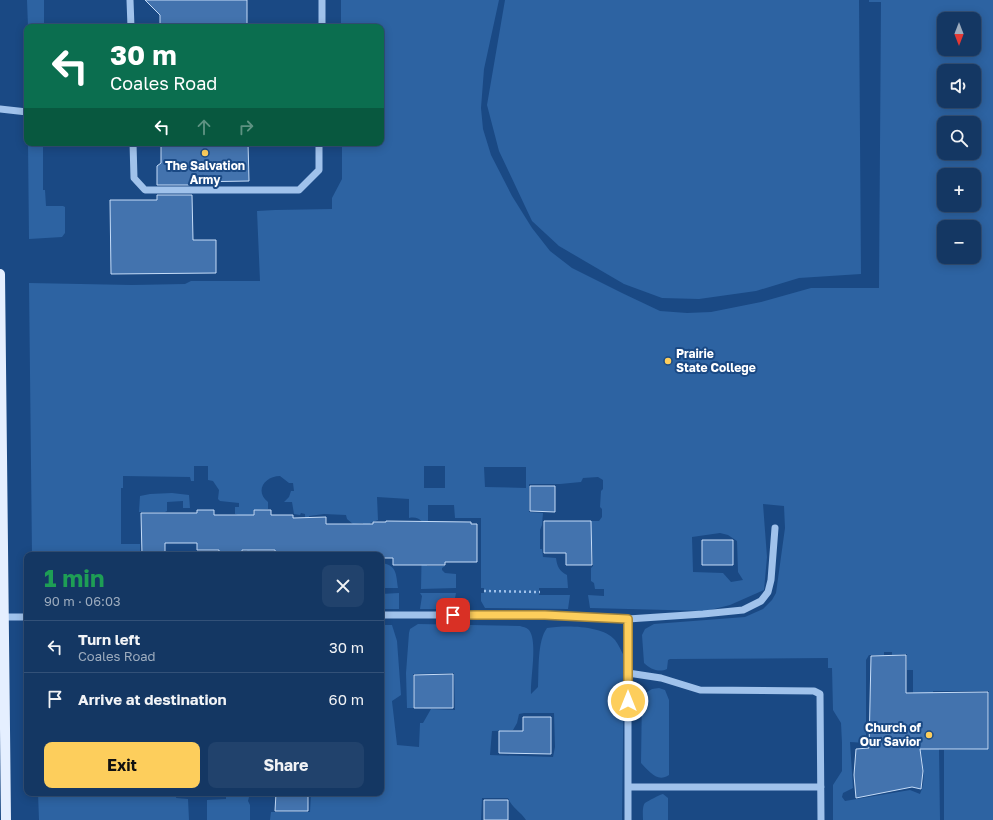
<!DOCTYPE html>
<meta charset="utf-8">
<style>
body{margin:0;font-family:"Golos Text",sans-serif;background:#21426c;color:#f1f3f6;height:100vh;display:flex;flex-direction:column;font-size:15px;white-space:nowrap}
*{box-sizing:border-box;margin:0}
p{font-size:13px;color:#9dacbe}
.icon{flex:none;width:22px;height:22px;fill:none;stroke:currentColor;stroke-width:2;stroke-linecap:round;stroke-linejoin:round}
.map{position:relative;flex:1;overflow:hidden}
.details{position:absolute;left:24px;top:552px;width:360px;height:244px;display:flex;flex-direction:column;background:#143763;border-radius:8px;box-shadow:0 2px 10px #0003,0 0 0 1px #335178}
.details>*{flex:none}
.top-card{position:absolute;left:24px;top:24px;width:360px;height:122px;border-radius:8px;box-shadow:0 2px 10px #0003,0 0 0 1px #335178;background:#0b6e4f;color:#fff;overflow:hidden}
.needle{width:26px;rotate:180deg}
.tools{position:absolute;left:937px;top:12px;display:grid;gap:8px}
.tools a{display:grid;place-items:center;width:44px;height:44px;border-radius:8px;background:#143763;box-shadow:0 2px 10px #0003,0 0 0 1px #335178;font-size:20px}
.pin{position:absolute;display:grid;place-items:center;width:34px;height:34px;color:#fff;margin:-17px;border-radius:8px;box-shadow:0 2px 6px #0006}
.me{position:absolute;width:44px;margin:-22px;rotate:0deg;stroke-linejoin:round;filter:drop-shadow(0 0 3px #0008)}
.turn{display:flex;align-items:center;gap:14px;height:84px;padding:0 20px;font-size:18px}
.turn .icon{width:52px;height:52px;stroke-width:2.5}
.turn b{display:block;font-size:28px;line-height:34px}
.lanes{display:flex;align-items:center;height:38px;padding:0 20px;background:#0003;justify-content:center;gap:20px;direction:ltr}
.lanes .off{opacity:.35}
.round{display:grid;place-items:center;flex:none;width:42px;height:42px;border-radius:8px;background:#21426c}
.head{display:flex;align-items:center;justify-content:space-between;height:68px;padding:0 20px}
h1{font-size:24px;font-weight:700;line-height:30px;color:#1e9e55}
.action{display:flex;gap:8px;margin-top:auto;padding:8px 20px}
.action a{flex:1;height:46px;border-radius:8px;background:#fdce5c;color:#111;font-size:16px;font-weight:700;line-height:46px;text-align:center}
.action a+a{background:#21426c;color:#f1f3f6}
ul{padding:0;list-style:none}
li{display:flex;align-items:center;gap:12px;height:52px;padding:0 20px;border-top:1px solid #335178}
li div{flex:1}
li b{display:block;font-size:15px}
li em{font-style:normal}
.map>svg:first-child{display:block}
.green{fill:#2d63a2;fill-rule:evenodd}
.building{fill:#4373ae;stroke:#c5dcf8}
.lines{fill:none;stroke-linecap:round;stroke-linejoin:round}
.path{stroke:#a0c2eb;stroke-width:2.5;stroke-dasharray:2 3;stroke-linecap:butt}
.minor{stroke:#a0c2eb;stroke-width:7}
.major{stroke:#e5efff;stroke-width:10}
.route-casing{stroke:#a4863c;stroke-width:10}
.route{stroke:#fdce5c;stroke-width:7}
.poi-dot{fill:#fdce5c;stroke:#1a4984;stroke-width:1.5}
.labels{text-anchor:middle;stroke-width:4;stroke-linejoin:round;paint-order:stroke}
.poi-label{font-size:12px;font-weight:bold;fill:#fff;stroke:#1a4984}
</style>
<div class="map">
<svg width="993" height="820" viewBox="0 0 993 820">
<rect width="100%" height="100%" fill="#1a4984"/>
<!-- green -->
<path class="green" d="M27,0h17v27h-16z
M341,0h158l-15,69 -3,39 2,21 8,26 21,41 20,32 18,23 22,17 50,25 38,18 27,2 24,-1 50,-10 50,-14h68l2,-286h-12v-2h124v820h-49v-70l45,-1v-58h-56v33l-20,1v-55h-6v-16l-15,1v-3h-8v3h-15l-3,5v83l-16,-1 3,46 -10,5 -1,4 3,4 65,-11 10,4c7,-14 2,-34 0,-49l19,4 1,71h-107v-35l9,-14v-28l-1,-20 -8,-13 -1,-42h-4v-10l-158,1 -2,1 -1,9c-8,4 -17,0 -23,-6l-2,-28 3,-6 9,-5 91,-7 18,-8 9,-9 4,-7 9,-65 -1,-22 -21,-2 4,53 -3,33 -34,15 -24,6 -116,-3 -2,-13 16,1v-7h-9l-1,-6 -3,-2v-13l2,-2 -2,-45h8l3,-4v-8l-2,-2 1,-16 2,-2v-9l-5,-3 -15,1 -2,4 -21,2h-31v28l14,1 -1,12 -2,5v19h2l1,8 13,1c1,8 3,13 11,17l1,13h-29v7h31l-2,14 -83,-1 -4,-7v-8h3v-5h-3v-70h-26l-1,-13h-26v26c-5,-9 -8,-15 -19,-13v-19l-32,-2 1,23 -8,3 -1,32h-5l-1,-32 -10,1 -6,-5 -1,-4 -22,-1 -15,2v39h-3l-1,-41 -4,-1 -1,2 -6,-1 -2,-12h-8l5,-5 2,-6h3l-1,-8h-4l-9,-7c-15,0 -26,15 -12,26v7l-15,1v34l-4,4 2,6 1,1h-5l1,-29 -10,-1v-10l-3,-1v-7h4v-4l-19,-2 -2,-2 1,-9 -6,-9 -5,-1v-14h-14v15h-3l-1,-4 -67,-1v12h-2v56h19v11h-108l-3,-272 103,2 53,-1 6,-3h69l-3,-70 18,-1 57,-1v-11l10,-19v-36h39v-116h-40zM944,19h30v30h-30zM944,71h30v30h-30zM944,123h30v30h-30zM944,175h30v30h-30zM944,227h30v30h-30zM424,466h21v22h-21zM484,467h42v21l-41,-1zM720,533l8,2 9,6 1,31 5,8 -12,2 -8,-9 -30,-1 -1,-35z
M505,0h354l2,274 -62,4 -43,13 -57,8 -37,-1 -38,-14 -65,-38 -27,-25 -33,-70 -12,-46z
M28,143h35l-18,1 -2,1v45h2l1,16h17l2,1v26l-3,4 -33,2z
M172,493l17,2 1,13h-7v-7l-16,1v9l-2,1h-26l1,-16 10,-2z
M422,537l5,1v28h18l-3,2v2l3,3 11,1v14l-35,1z
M381,563c16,2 15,11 17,25h-17z
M399,593v16h-18v-15z
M420,593h36l-3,16h-33l2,-13z
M418,624l102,2c3,1 6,1 9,4 9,11 1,49 2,64l7,-7c1,-16 -1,-46 9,-59 17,-3 56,-3 68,12 4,5 6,11 9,16l-2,164h-96c-5,-8 -14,-12 -18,-22h-26l-1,22h-211l1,-8h39l1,-19h70v-168h11l5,16 4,54 -9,6 5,44 22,2 1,-24h3l8,-14 24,1 -1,-37 -41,1v34h-6l-1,-35 3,-40 1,-4zM524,713h30l1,34 -2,10 -63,-2 2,-24 21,-1 4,-7 2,-9z
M659,688l6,2 4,10v75c-12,8 -20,-4 -28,-12l1,-68 10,-6z
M38,793h139l-1,5 12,1 1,21h-150z
M226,793h24l-2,8 2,4v15h-43v-20l19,-1z
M663,794l5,4v22h-25c0,-4 -1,-14 2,-17 3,-2 14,-8 18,-9z"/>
<!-- building -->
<path class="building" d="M145,0h102v27h-87v-12z
M161,143h87l1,38 -57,1v3h-35v-19l4,-3z
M157,195h35l1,45h23v33l-105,1 -1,-74h47z
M530,486h25v26l-25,-1z
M197,510h17v5h40v-5h17v5h22v3l33,-1v7h47v-2h13v-1l85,1v2h6v38h-32v3h-52v-7h-12v-3h-105l-1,-5h-33v5h-23v-5h-22v-7h-32v12h-23l-1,-42h56z
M544,521h47l1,44h-26v-12h-22z
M702,540h31v25h-31z
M906,655v38l82,-1v57h-68l3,22 -2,18 -9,-2 -56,11 -2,-23 2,-26 13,-1 2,-92z
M453,674v34h-39v-33z
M523,717h28v37l-52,-1v-22h24z
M276,793h32v18h-33z
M484,800h24v20h-24z"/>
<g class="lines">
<!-- path -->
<path class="path" d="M484,591l56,1"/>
<!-- minor -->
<path class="minor" d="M130,0l1,27
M322,27v-27
M0,109l27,3
M133,143l1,35 11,12h154l20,-20v-27
M381,615h164l83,4 75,-5 40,-4 18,-9 7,-9 3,-12 4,-52
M0,617h27
M628,619v201
M628,673l33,5 39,12 114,1 6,3 1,126
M628,787h193"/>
<!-- major -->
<path class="major" d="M0,274l6,546"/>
</g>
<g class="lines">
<!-- route casing -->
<g class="route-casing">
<path id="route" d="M453,615h92l83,4v82"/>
</g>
<!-- route -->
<use href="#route" class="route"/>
</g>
<!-- markers -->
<g class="poi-dot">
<circle cx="205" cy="153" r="4"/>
<circle cx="668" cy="361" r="4"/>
<circle cx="929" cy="735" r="4"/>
</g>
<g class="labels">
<!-- poi labels -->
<g class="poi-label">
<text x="205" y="170">The Salvation<tspan x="205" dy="14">Army</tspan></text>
<text x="676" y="358" text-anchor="start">Prairie<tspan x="676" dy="14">State College</tspan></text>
<text x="921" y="732" text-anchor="end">Church of<tspan x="921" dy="14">Our Savior</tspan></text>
</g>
</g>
</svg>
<div class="tools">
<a><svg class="needle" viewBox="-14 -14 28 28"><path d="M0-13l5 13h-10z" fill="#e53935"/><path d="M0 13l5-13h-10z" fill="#9dacbe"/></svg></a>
<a><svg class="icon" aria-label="sound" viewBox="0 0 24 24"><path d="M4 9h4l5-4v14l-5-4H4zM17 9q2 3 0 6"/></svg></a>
<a><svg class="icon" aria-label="search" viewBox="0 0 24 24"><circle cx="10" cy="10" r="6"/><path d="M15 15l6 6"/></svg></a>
<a>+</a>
<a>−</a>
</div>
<div class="pin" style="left:453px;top:615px;background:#d93025"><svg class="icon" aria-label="arrive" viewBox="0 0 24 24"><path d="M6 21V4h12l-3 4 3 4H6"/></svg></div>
<svg class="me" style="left:628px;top:701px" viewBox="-20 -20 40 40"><circle r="17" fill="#fdce5c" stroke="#fff" stroke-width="3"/><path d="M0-11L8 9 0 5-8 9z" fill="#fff"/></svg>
<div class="top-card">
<div class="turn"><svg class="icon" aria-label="left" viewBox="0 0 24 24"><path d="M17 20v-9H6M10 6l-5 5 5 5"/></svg><div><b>30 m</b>Coales Road</div></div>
<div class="lanes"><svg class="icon" aria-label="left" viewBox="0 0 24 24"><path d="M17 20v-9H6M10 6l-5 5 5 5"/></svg><svg class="icon off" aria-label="ahead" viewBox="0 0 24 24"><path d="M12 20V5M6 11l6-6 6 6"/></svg><svg class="icon off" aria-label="right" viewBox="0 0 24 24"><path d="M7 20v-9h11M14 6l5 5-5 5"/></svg></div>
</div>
<section class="details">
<div class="head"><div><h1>1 min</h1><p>90 m · 06:03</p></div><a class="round"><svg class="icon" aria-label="close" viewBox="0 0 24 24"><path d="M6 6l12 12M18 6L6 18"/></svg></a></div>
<ul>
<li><svg class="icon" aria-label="left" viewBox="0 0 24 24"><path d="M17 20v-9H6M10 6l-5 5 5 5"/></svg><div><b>Turn left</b><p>Coales Road</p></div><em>30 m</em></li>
<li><svg class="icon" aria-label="arrive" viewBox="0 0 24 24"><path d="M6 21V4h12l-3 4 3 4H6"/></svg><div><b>Arrive at destination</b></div><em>60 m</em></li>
</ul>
<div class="action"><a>Exit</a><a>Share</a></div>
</section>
</div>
